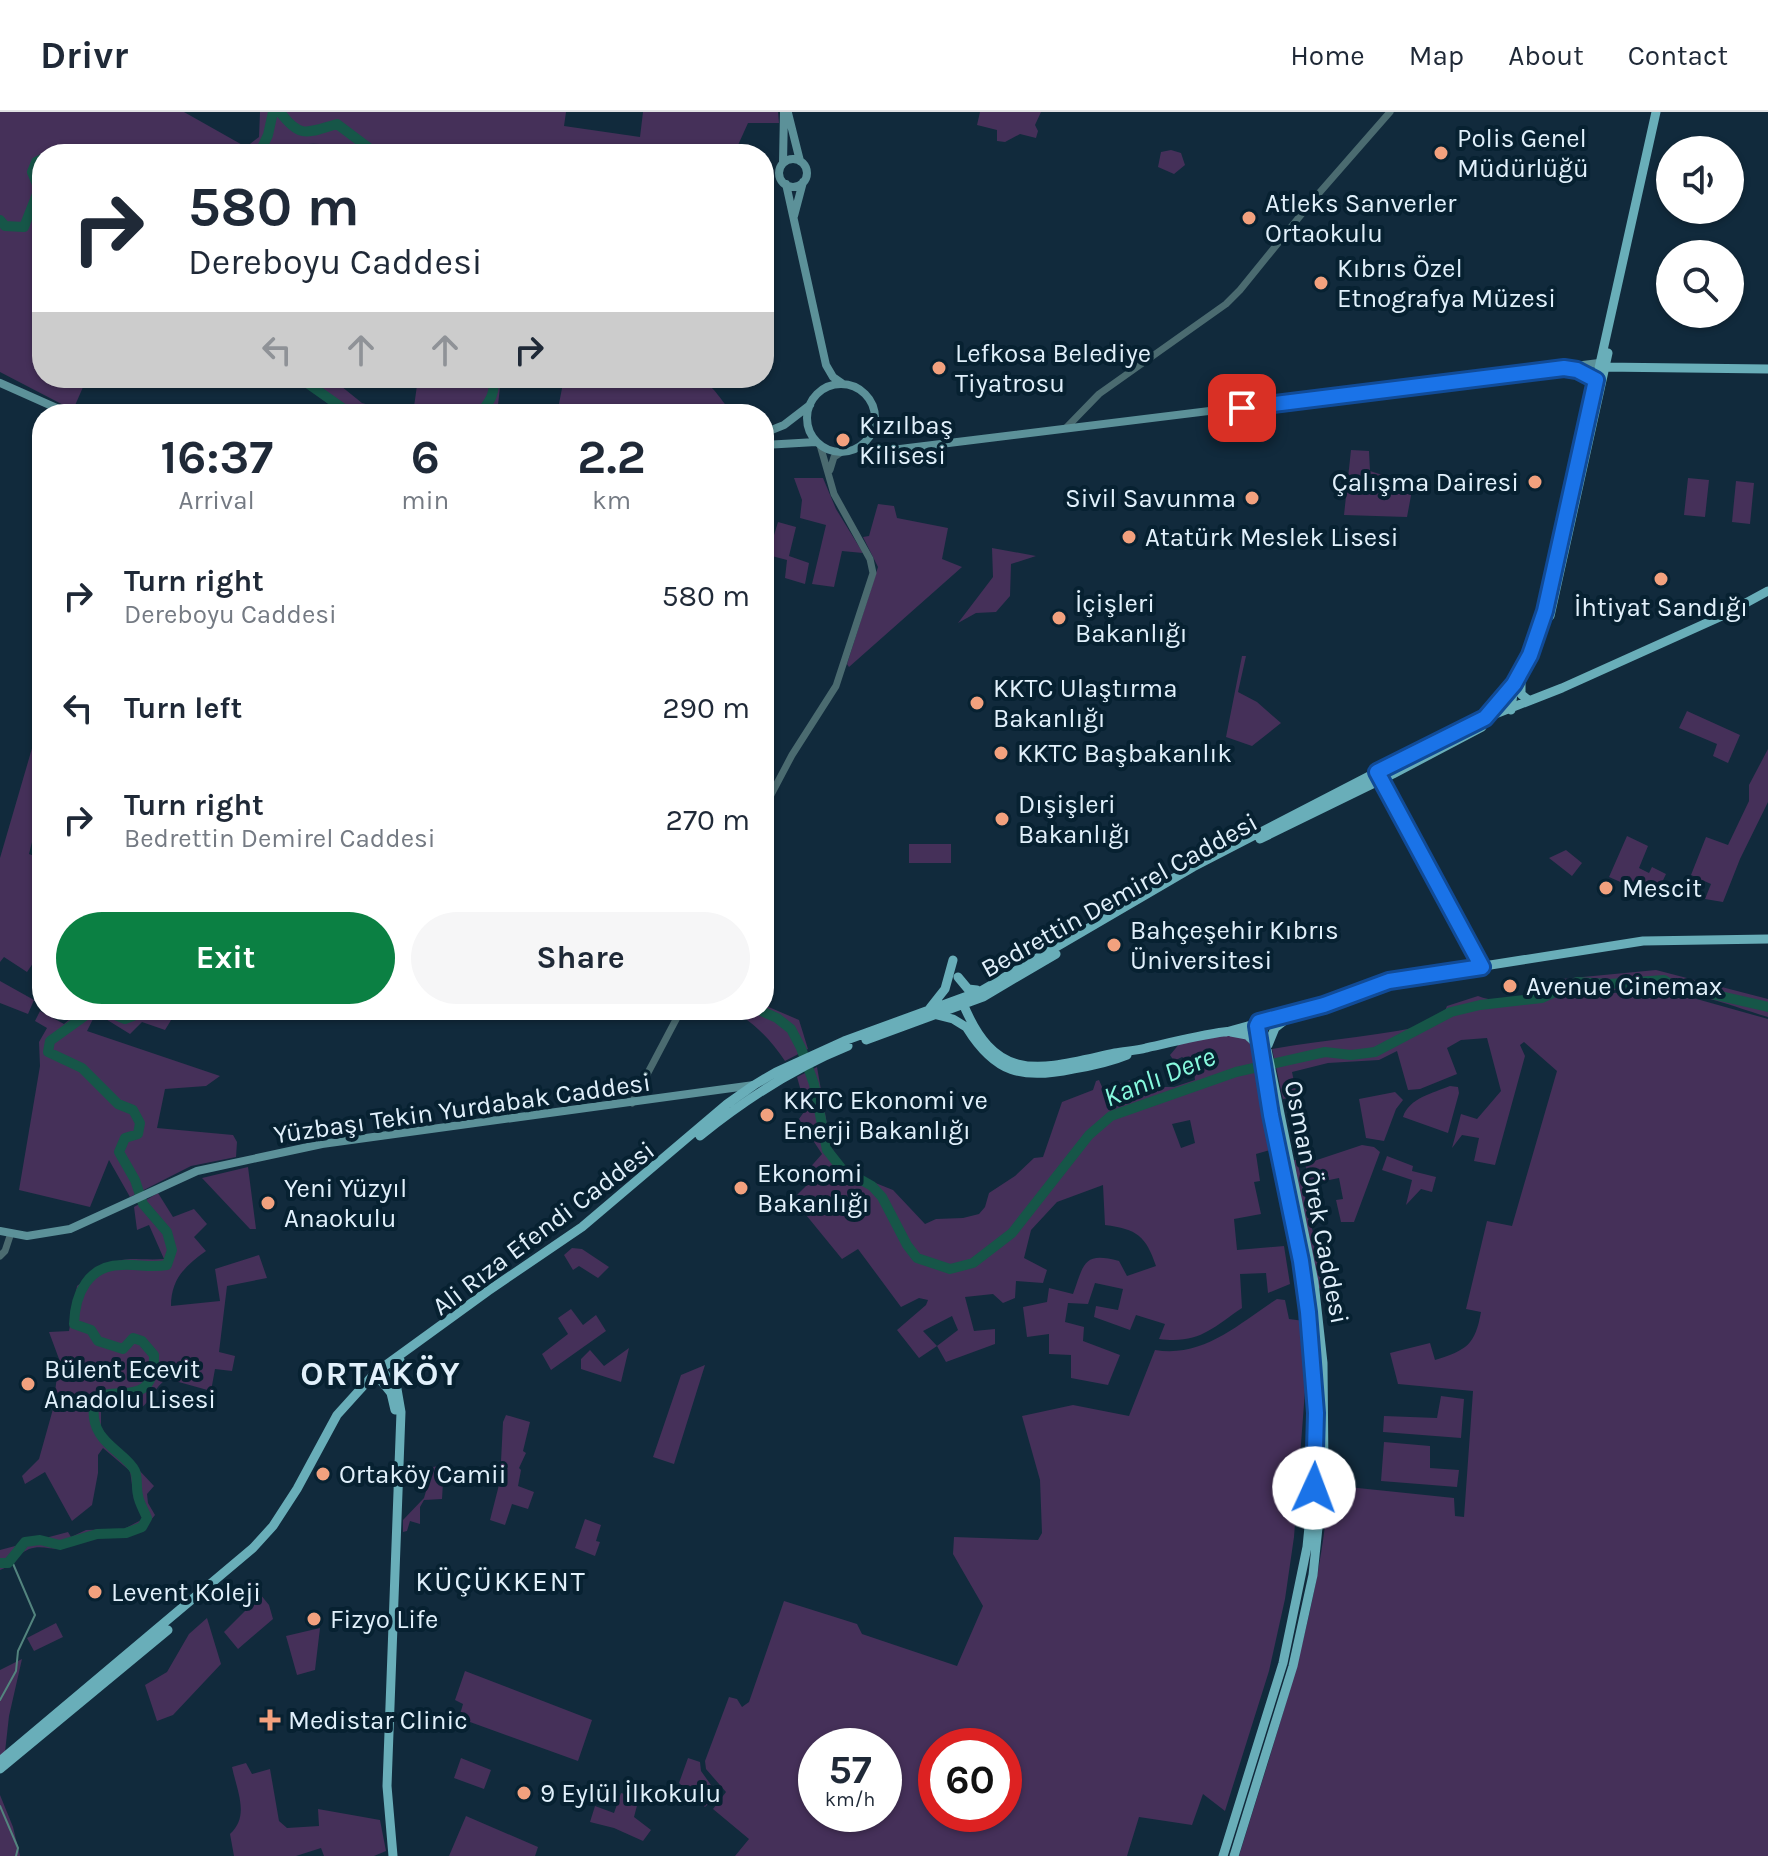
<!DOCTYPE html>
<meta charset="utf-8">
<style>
body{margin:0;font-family:Karla,sans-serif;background:#f6f6f7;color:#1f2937;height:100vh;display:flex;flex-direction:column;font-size:30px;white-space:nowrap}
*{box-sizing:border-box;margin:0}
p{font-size:26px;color:#747a83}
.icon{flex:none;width:44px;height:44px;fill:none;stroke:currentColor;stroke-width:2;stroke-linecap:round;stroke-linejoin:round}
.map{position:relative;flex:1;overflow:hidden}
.panel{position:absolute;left:32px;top:292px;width:742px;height:616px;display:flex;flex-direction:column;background:#fff;border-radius:32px;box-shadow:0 2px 6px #0004}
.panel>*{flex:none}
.guide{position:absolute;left:32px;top:32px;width:742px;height:244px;border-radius:32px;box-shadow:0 2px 6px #0004;background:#fff;color:#1f2937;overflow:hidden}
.controls{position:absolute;left:1656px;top:24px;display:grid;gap:16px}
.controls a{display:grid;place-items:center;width:88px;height:88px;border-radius:50%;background:#fff;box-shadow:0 2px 6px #0004;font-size:40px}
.speed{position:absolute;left:798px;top:1616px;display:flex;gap:16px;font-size:40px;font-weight:700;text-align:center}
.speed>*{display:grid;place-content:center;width:104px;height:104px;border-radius:50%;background:#fff;box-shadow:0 2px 6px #0004;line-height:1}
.speed small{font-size:20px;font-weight:400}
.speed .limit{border:12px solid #d22;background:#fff;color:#111}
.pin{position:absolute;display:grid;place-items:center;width:68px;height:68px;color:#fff;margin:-34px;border-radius:16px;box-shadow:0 4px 12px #0006}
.me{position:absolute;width:88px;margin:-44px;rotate:2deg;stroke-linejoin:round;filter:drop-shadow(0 0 6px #0008)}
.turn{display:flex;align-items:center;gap:28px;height:168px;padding:0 24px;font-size:36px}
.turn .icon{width:104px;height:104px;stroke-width:2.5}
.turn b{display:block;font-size:56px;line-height:68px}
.lanes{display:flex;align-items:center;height:76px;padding:0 24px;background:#0003;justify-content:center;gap:40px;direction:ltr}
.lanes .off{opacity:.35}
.eta{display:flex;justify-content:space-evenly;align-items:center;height:136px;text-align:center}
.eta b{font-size:48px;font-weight:700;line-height:56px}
.primary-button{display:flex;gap:16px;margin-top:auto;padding:16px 24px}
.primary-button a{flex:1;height:92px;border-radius:48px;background:#0b8043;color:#fff;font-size:32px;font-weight:700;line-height:92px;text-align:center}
.primary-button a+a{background:#f6f6f7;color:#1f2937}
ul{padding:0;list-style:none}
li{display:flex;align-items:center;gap:24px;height:112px;padding:0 24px}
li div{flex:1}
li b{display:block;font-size:30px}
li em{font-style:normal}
header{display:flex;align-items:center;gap:48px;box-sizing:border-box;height:112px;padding:0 40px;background:#fff;border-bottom:2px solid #e0e1e3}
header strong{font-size:38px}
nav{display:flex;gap:44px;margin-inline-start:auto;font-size:28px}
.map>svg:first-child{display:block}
.green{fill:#453059;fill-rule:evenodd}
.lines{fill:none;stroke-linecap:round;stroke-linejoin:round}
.stream{stroke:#53847e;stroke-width:2}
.river{stroke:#165648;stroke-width:10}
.tertiary{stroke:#4b6b70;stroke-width:7}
.secondary{stroke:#5c9199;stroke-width:8}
.primary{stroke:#69aeb9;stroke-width:9}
.route-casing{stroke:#114b97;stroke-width:20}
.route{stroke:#1a73e8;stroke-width:14}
.poi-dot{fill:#f2a17e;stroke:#072131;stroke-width:3}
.labels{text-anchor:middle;stroke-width:8;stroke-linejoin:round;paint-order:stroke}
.poi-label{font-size:26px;fill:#e1f0fb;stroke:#072131;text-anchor:start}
.street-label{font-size:26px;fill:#e1f0fb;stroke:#072131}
.water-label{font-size:28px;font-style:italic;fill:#87fade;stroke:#072131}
.neighbourhood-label{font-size:28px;letter-spacing:2px;fill:#e1f0fb;stroke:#072131}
.district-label{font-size:34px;font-weight:bold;letter-spacing:2px;fill:#e1f0fb;stroke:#072131}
</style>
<header>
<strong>Drivr</strong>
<nav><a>Home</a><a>Map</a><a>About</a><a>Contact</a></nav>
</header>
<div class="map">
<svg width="1768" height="1744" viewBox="0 0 1768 1744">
<rect width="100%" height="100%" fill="#112a3c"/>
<!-- green -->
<path class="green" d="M0,0h184l62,35 13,-10 1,-25h306l-2,14 76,11 3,-25h135l1,11h-31l-14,31h-375c-20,-11 -64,-16 -81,0h-236v224h45l-14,32 -73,-38z
M980,0h61l-6,13 3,6 -2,7 -16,-4 -15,8 -8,-1v-11l-20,-5z
M1171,38l10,3 4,12 -11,9 -16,-7 3,-15z
M294,266h37l31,25 40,11h-60z
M418,266h83l-4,36h-84z
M564,266h125l5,3 4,-3c21,11 20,22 37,36h-178z
M1351,338l18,1 1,20 43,14 -6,32 -63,-2z
M794,366h29l13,31 27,44 -21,-2 -8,36 -22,-3 14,-59 -26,-7 2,-18z
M1688,366l21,2 -4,37 -21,-2z
M1736,369l18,2 -4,41 -18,-2z
M878,392l16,2 3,12 51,10 -6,31 20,8 -113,100 -2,-3 31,-97 -15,-30 6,-1z
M778,410l18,5 -7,29 20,7 -4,21 -20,-6 2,-18 -19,-5z
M992,436l44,8 -25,8 -1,32 -14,16 -20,1 -18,10 35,-46z
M1242,544h4l-8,36 19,10 24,21 -29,23 -26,-9z
M1687,599l53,24 -12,28 -15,-7 4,-12 -38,-16z
M42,602v117l-7,-1 -6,24 13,5v91l-15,22 -23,-15 -4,5v-104z
M1768,637v53l-28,57 -17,43 -18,-3 6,-15 -20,-9 15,-38 22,8 21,-44v-16z
M1627,724l21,10 -9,22 10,5 3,-6 14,7 -11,23 -46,-20z
M909,732h42v19h-42z
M1566,738l16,13 -10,13 -23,-18z
M1656,858l112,29v18c-62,-19 -109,-41 -175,-22l31,-3 21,3 16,-6 107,30v837h-529c37,-122 81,-243 90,-371l125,13 1,18 9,1 9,-126 -75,-7 -8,-31 40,-10 5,17c32,-10 40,-15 46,-48l-15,-3 21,-88 25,5 45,-155 -33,-29 -4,3 5,11 -30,109 -21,-4 5,-23 -17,-3 -10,13 9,-34 16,5 24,-28 -14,-53 -26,2 -14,8 10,26 -37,15 -12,1 -11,-39 -18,9 -51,3 -36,9 5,24 -14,3 -11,-50c56,-10 113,-13 168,-27l7,-16 31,-10c24,10 59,-2 83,-11l1,-6z
M0,869l34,19 -6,14 -28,-11z
M764,893l35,15 9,29 -23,12c-14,-21 -31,-39 -54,-51h33z
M80,898l96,2 -11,18 -23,-8 -12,12 -34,-21 -9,18 133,45 -14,10 -41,3 -8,39 76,7 4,7 -1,15 -45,9 -61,31 -21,-37 -19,47 -71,-17 21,-124 -1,-24 8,-14 -12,-7 5,-10 24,13z
M1234,922l11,4 9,9 16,103 -14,4 4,27 -6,1 7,32 -27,5 3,31 47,-4 6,38 -22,9 -2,-20 -26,1 2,34c-31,21 -43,36 -83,31l6,-15 -29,-9 -6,15 -36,-13 2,-11 22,4 5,-21 -28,-6 -7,21 -20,-1 -3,19 19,5 -1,14 37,14 -12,30 -37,-7v-23l-22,-1v-20l-22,3 -4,-30 24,-5 2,-14 24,6c11,-30 10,-43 46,-33l8,15 29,-10c-10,-30 -19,-37 -51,-41l-2,-40 -46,17 -26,28 -7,28 23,12 -4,13 -27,-2 -1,17 -12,5 -10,-9 -28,3 9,34 21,-2v15l-49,18 -9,-16 -18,12 -22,-28 29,-25 2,-5 -9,-2 -18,9 -43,-58 -16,10 -49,-60 19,-19 -6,-8 16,-18 -23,-35 7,-10 -9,-32 20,-10 14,80 13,20 14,9 35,14 32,34 11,-5 27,-1 16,-4 6,-7 4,-14 26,-17 19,-18 9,-1 19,-55 31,-12 3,-9 3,-1 4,9 37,-12 3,10h31l21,-7 -1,-11 -3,1 -2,-9 -7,-4 -8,4 -4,-6 10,-12zM1190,1008l5,23 -14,5 -9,-24zM952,1204l6,14 -21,16 -14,-15z
M1450,974l8,1 1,6 -11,40 -45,-16c6,-19 30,-24 47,-31z
M1395,980l8,8 -7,9 -12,32 -18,-3 -7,-39z
M1362,1033l12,2 6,5 -26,70h-13l-5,-22 7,-1 -4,-21 -29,6 -5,-20z
M1387,1044l26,10 -1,5 24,6 -4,15 -11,-3 -15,16 6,-25 -30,-10z
M1292,1048h5l20,91 15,30 -5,9 -9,-2z
M248,1055l8,62h-6l-48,-51z
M158,1081l15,24 21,-8 13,15 -13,13 12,14c-21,15 -35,28 -35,55l49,-5 -5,-32 44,-14 8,23 -40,8 -8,66 16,4 -3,15 -17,-2 -4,22 -43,-12c-12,5 -16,21 -27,29l-30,-5 -10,8v16l5,8 48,51 -7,8 1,9 7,12c-22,29 -42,18 -72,25 -8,2 -16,9 -23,9 -11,0 -20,-4 -31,0 -12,5 -17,17 -29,21v-20l68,-18 3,5 15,-7 38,-1 19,-10v-7l-9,-13 -4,-28 -27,-23 -5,7v18l-6,32 -20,16 -27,-49 -20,12 -3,-8 17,-17 14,-50 6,-50 -10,-27 20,-1 8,-45c17,-13 31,-26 53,-27 12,0 22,1 34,0l-15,-34 -12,5 -3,-23z
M572,1136l10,1 27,18 -11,11 -19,-12 -6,4 -9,-15z
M1277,1187l8,1 4,19 15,2 3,43 -13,173 -9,62 -16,72 -44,140 -22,-17 -11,31 -53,-8 -12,39h-392l14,-17 -36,-30 13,-17 -20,-23 -1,-8 24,-64 8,2 5,8 7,-5 35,-101 73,23 5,10 95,32 26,-60 -30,-52 1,-17 84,3 4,-7 -2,-53 -18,-64 51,-11 56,11 26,-66c49,8 83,-26 122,-51zM816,1634h68v68h-68zM936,1634h68v68h-68z
M571,1197l12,16 13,-10 10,16 -55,39 -9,-16 26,-20 -10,-16z
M629,1236l-8,34 -40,-13v-10l9,-9 14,16z
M705,1253l-31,99 -21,-7 28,-82z
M1441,1284l23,3 -3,39 -78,-6 1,-16 53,2z
M506,1303l24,7 -7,29 3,2 -7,15 2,2 -3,16 16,6 -6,17 -16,-5 -7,21 -15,-5 10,-39 3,-59z
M1384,1330l46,4v22l29,2 -2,17 -76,-6z
M444,1353l-2,34 -18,1 -4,7v17l-10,-3 -3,10 -4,1v-12l21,-22 9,-31z
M585,1407l16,6 -5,16 4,1 -5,14 -20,-8z
M250,1470l19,23 4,14 -35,30 -14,-17 22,-22 -12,-16z
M207,1506l14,46 -48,51 -16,6 -12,-36 22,-13 22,-38z
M56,1511l7,14 -29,14 -7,-13z
M320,1516l-5,42 -18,5 -11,-39z
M22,1547l-13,57 -4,36 -5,4v-86z
M465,1559l127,49 -14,41 -119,-43 4,-14 -8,-4z
M461,1646l30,12 -7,19 -30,-11z
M688,1646l12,4 1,9 15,21v5l-11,10 -26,-24z
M246,1651l6,11 18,-5 9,52 8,7 32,-2 -1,-17 62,11 6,31 -12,5h-50l-3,-8 -25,8h-62l-4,-22c20,-18 7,-43 2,-67z
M621,1681l18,5 -5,19 17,13 -8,11 -29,-13 -24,-6 5,-16 19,7z
M0,1683l13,32 7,29h-20z
M466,1704l72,31 -3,9h-86z"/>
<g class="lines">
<!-- stream -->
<path class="stream" d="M0,1588l16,-29 2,-20 17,-36 -24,-56
M0,1694l18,42 -2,8"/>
<!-- river -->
<path class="river" d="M280,0c21,28 28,20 57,12l40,30
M51,42h14
M259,42l9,-19 5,-23
M0,108l5,6 19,1 15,-38 -7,-17 4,-10 6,-3
M300,266l51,36
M480,302c9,-12 16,-20 13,-36
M103,898l22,9 8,-3 4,-6
M759,898l18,8 14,11 10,19 13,36 13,66 15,19 30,17 10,11 25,48 10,13 33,11 23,-6 39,-30 77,-98 22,-19 125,-44 89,-20 26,3 24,-3 76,-40 29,-7 62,-7 35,-16 32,2 55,-4 8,5 96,22
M0,1451h8l17,-21 15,-2 20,5 37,-11 29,-1 16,-6 5,-9c-3,-8 -8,-15 -9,-23 -2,-7 0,-17 -3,-24 -7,-16 -38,-27 -41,-53 -6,-52 62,7 60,-63l-12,-14 -9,-3 -10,11 -25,-8 -7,-11 -17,-6c1,-30 14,-59 48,-59 15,-1 29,3 45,0l5,-15 -5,-18 -24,-28 -8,-24 -16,-28 6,-14 13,-4 2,-11 -7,-13 -15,-6 -36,-36 -34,-16 2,-11 43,-31"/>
<!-- tertiary -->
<path class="tertiary" d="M1066,316l33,-34 127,-90 14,-14 73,-90 77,-88
M830,358l4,-13 6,-4
M1378,663l104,192
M764,696l28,-53 44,-69 37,-113 -3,-14 -36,-65 -14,-49
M632,991l49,-93
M0,1144l5,-5 6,-18"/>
<!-- secondary -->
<path class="secondary" d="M788,1l12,48
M779 61a14 14 0 1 1 28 0a14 14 0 1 1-28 0Z
M783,51l1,-51
M786,72l40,181 7,12 10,7
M794,104l9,-34
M1577,258l19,10
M0,271l70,31
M807 306a34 34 0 1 1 68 0a34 34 0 1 1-68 0Z
M764,321l20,-8 26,-20
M764,333l52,-3
M861,335l39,2 699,-86
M0,1119l27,5 43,-7 127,-58 125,-27 432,-59"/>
<!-- primary -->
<path class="primary" d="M1602,255l166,2
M1550,504l58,-263
M1521,570v12l7,6
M1511,598l3,-26 19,-35 12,-38 111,-499
M1487,604l24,-28
M1260,727l133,-65 89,-47
M958,865l10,12 9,1
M962,889c34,86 79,68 153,52 10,-2 21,-2 31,-5 28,-6 56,-14 85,-17
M930,896l15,-19 8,-29
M937,903l16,4 13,8
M967,916c28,45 55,52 106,41 18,-3 37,-7 54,-14
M1226,920l98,-27 65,-24 254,-40 125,-2
M1231,920l16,3 12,11
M866,928l117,-43 73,-43
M1268,933l7,-17 14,-11
M700,1024c46,-37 93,-68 148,-90
M381,1257l16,20 4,23 -14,374 6,70
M375,1261l16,20 4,17
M395,1272v-15l5,-9
M0,1649l253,-213 20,-22 24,-37 40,-74 38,-42 113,-82 94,-64 145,-123 27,-19 22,-13 68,-31 137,-50 212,-124 184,-95 108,-54 77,-30 160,-72 46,-25
M0,1657l168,-139
M1223,1744l60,-193 24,-116 8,-81v-78l-10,-98 -34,-175 -12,-79
M1234,1744l59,-190 20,-91 11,-105 -1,-107 -9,-81 -52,-257"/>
</g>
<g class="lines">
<!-- route casing -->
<g class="route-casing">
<path id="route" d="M1242,296l322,-40 13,2 19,10 -51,231 -15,44 -16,29 -29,34 -108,54 105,195 -93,14 -65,24 -65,17 -2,4 14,89 30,146 7,51 8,101 -2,75"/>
</g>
<!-- route -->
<use href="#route" class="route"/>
</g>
<!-- markers -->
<g class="poi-dot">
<circle cx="1441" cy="41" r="8"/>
<circle cx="1249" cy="106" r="8"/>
<circle cx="1321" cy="171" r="8"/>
<circle cx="939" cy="256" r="8"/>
<circle cx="843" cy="328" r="8"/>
<circle cx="1535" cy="370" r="8"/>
<circle cx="1252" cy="386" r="8"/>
<circle cx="1129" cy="425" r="8"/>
<circle cx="1661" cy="467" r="8"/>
<circle cx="1059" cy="506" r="8"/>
<circle cx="977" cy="591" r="8"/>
<circle cx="1001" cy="641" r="8"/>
<circle cx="1002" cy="707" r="8"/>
<circle cx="1606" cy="776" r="8"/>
<circle cx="1114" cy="833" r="8"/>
<circle cx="1510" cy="874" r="8"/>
<circle cx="767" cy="1003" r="8"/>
<circle cx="741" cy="1076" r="8"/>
<circle cx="268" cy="1091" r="8"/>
<circle cx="28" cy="1272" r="8"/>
<circle cx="323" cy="1362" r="8"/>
<circle cx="95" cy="1480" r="8"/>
<circle cx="314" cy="1507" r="8"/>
<path d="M266 1596h8v8h8v8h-8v8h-8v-8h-8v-8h8z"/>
<circle cx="524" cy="1681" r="8"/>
</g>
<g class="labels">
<!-- poi labels -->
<g class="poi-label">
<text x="1457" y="35">Polis Genel<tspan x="1457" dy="30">Müdürlüğü</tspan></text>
<text x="1265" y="100">Atleks Sanverler<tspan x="1265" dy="30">Ortaokulu</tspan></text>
<text x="1337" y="165">Kıbrıs Özel<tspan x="1337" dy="30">Etnografya Müzesi</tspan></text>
<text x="955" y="250">Lefkosa Belediye<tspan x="955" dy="30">Tiyatrosu</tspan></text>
<text x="859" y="322">Kızılbaş<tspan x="859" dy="30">Kilisesi</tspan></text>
<text x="1519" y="379" text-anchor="end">Çalışma Dairesi</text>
<text x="1236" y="395" text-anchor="end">Sivil Savunma</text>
<text x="1145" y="434">Atatürk Meslek Lisesi</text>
<text x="1075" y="500">İçişleri<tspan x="1075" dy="30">Bakanlığı</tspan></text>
<text x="1661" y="504" text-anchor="middle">İhtiyat Sandığı</text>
<text x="993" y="585">KKTC Ulaştırma<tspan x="993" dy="30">Bakanlığı</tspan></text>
<text x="1017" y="650">KKTC Başbakanlık</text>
<text x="1018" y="701">Dışişleri<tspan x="1018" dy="30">Bakanlığı</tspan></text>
<text x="1622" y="785">Mescit</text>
<text x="1130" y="827">Bahçeşehir Kıbrıs<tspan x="1130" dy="30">Üniversitesi</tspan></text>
<text x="1526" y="883">Avenue Cinemax</text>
<text x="783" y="997">KKTC Ekonomi ve<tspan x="783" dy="30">Enerji Bakanlığı</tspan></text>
<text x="757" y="1070">Ekonomi<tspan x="757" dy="30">Bakanlığı</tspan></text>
<text x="284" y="1085">Yeni Yüzyıl<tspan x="284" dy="30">Anaokulu</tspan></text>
<text x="44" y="1266">Bülent Ecevit<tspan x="44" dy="30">Anadolu Lisesi</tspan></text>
<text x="339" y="1371">Ortaköy Camii</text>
<text x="111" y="1489">Levent Koleji</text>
<text x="330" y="1516">Fizyo Life</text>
<text x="288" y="1617">Medistar Clinic</text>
<text x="540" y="1690">9 Eylül İlkokulu</text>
</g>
<!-- street labels -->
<g class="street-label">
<text transform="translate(1119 783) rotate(-29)" y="9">Bedrettin Demirel Caddesi</text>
<text transform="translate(462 996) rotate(-8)" y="9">Yüzbaşı Tekin Yurdabak Caddesi</text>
<text transform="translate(1317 1090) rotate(79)" y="9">Osman Örek Caddesi</text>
<text transform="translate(543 1116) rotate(-37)" y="9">Ali Rıza Efendi Caddesi</text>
</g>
<!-- water labels -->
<g class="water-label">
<text transform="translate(1159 964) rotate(-22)" y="10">Kanlı Dere</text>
</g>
<!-- neighbourhood labels -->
<g class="neighbourhood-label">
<text x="501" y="1479">KÜÇÜKKENT</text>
</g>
<!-- district labels -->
<g class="district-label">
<text x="381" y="1273">ORTAKÖY</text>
</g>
</g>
</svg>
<div class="controls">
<a><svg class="icon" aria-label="sound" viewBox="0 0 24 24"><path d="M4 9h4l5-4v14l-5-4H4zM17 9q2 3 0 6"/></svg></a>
<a><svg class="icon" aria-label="search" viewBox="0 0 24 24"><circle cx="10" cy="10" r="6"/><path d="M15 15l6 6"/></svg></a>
</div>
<div class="speed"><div>57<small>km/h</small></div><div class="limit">60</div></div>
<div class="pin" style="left:1242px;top:296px;background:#d93025"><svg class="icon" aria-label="arrive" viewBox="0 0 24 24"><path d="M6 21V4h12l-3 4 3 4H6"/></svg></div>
<svg class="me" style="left:1314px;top:1376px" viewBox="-20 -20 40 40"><circle r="19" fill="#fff"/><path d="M0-13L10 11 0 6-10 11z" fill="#1a73e8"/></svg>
<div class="guide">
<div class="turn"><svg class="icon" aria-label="right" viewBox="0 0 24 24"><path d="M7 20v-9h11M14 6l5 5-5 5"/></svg><div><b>580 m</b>Dereboyu Caddesi</div></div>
<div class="lanes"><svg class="icon off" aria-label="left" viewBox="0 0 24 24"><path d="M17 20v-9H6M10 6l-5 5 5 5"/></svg><svg class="icon off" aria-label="ahead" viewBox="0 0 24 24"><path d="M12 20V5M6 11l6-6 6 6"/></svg><svg class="icon off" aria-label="ahead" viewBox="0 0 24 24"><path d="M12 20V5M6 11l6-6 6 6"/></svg><svg class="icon" aria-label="right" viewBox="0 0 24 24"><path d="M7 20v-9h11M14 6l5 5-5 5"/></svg></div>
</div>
<section class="panel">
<div class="eta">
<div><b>16:37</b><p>Arrival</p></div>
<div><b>6</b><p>min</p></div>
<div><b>2.2</b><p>km</p></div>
</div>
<ul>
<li><svg class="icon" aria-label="right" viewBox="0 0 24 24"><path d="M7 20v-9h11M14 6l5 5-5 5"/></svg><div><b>Turn right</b><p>Dereboyu Caddesi</p></div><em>580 m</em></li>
<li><svg class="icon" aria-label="left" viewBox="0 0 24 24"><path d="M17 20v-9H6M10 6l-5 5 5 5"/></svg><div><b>Turn left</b></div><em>290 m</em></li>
<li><svg class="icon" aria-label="right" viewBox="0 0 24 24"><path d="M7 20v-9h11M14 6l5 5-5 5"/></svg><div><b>Turn right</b><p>Bedrettin Demirel Caddesi</p></div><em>270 m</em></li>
</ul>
<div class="primary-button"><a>Exit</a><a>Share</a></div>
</section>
</div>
